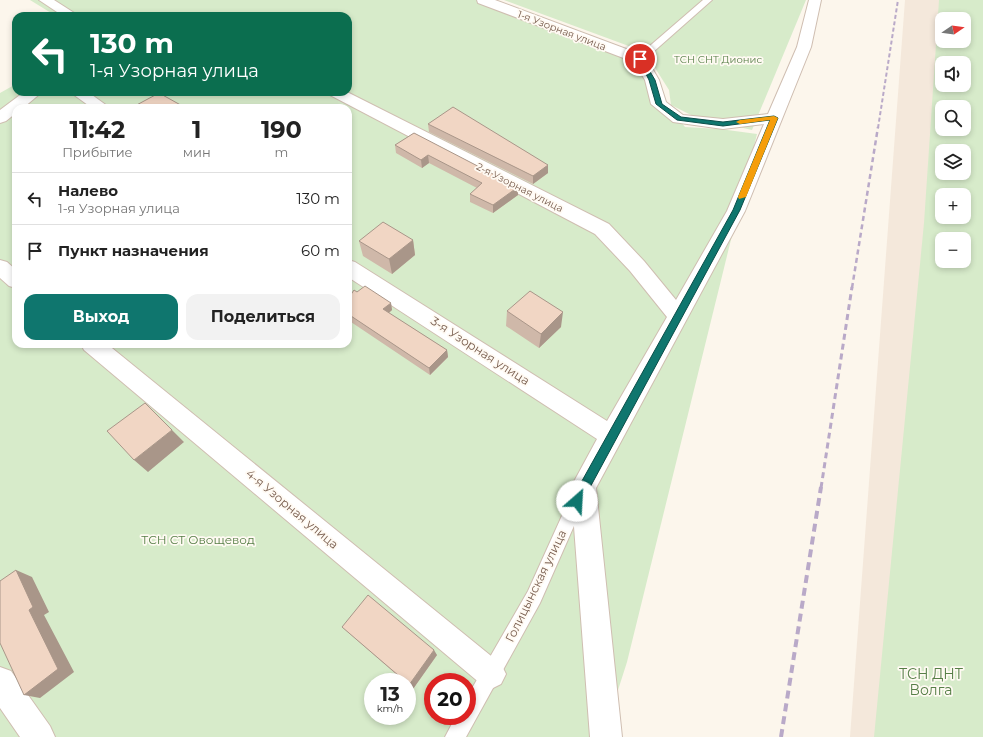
<!DOCTYPE html>
<html lang="ru">
<meta charset="utf-8">
<style>
body{margin:0;font-family:Montserrat,sans-serif;background:#f2f2f2;color:#222;height:100vh;display:flex;flex-direction:column;font-size:15px;white-space:nowrap}
*{box-sizing:border-box;margin:0}
p{font-size:13px;color:#767676}
.icon{flex:none;width:22px;height:22px;fill:none;stroke:currentColor;stroke-width:2;stroke-linecap:round;stroke-linejoin:round}
.map{position:relative;flex:1;overflow:hidden}
.drawer{position:absolute;left:12px;top:104px;width:340px;height:244px;display:flex;flex-direction:column;background:#fff;border-radius:12px;box-shadow:0 2px 6px #0003}
.drawer>*{flex:none}
.banner{position:absolute;left:12px;top:12px;width:340px;height:84px;border-radius:12px;box-shadow:0 2px 6px #0003;background:#0b6e4f;color:#fff;overflow:hidden}
.needle{width:26px;rotate:77deg}
.tools{position:absolute;left:935px;top:12px;display:grid;gap:8px}
.tools a{display:grid;place-items:center;width:36px;height:36px;border-radius:8px;background:#fff;box-shadow:0 2px 6px #0003;font-size:20px}
.speed{position:absolute;left:364px;top:673px;display:flex;gap:8px;font-size:20px;font-weight:700;text-align:center}
.speed>*{display:grid;place-content:center;width:52px;height:52px;border-radius:50%;background:#fff;box-shadow:0 2px 6px #0003;line-height:1}
.speed small{font-size:10px;font-weight:400}
.speed .limit{border:6px solid #d22;background:#fff;color:#111}
.pin{position:absolute;display:grid;place-items:center;width:34px;height:34px;color:#fff;margin:-17px;border:2px solid #fff;border-radius:50%;box-shadow:0 1px 4px #0007}
.me{position:absolute;width:44px;margin:-22px;rotate:26deg;stroke-linejoin:round;filter:drop-shadow(0 0 3px #0008)}
.turn{display:flex;align-items:center;gap:14px;height:84px;padding:0 12px;font-size:18px}
.turn .icon{width:52px;height:52px;stroke-width:2.5}
.turn b{display:block;font-size:28px;line-height:34px}
.eta{display:flex;justify-content:space-evenly;align-items:center;height:68px;text-align:center}
.eta b{font-size:24px;font-weight:700;line-height:28px}
.button{display:flex;gap:8px;margin-top:auto;padding:8px 12px}
.button a{flex:1;height:46px;border-radius:12px;background:#0f766e;color:#fff;font-size:16px;font-weight:700;line-height:46px;text-align:center}
.button a+a{background:#f2f2f2;color:#222}
ul{padding:0;list-style:none}
li{display:flex;align-items:center;gap:12px;height:52px;padding:0 12px;border-top:1px solid #e0e0e0}
li div{flex:1}
li b{display:block;font-size:15px}
li em{font-style:normal}
.map>svg:first-child{display:block}
.residential{fill:#f4e8db;fill-rule:evenodd}
.green{fill:#d7ebca;fill-rule:evenodd}
.lines{fill:none;stroke-linecap:round;stroke-linejoin:round}
.service-casing{stroke:#cfbeb1;stroke-width:2}
.minor-casing{stroke:#cfbeb1;stroke-width:2}
.service{fill:#fff;fill-rule:evenodd}
.minor{fill:#fff;fill-rule:evenodd}
.rail-far3{stroke:#b9a9c8;stroke-width:2;stroke-dasharray:4 2.5;stroke-linecap:butt}
.rail-far2{stroke:#b9a9c8;stroke-width:2.5;stroke-dasharray:5 3.5;stroke-linecap:butt}
.rail-far1{stroke:#b9a9c8;stroke-width:3;stroke-dasharray:6 4;stroke-linecap:butt}
.rail{stroke:#b9a9c8;stroke-width:4;stroke-dasharray:8 5;stroke-linecap:butt}
.wall{fill:#cfb8a9}
.shaded-wall{fill:#a99689}
.building{fill:#f1d6c4;stroke:#a99689}
.route{fill:#0f766e;stroke:#0a4d48}
.slow{fill:#f59e0b}
.labels{text-anchor:middle;stroke-width:3.5;stroke-linejoin:round;paint-order:stroke}
.far-street-label{font-size:10px;fill:#785d4e;stroke:#fffaf3}
.far-park-label{font-size:10px;fill:#567e46;stroke:#fffaf3}
.street-label{font-size:12px;fill:#785d4e;stroke:#fffaf3}
.park-label{font-size:12px;fill:#567e46;stroke:#fffaf3}
.near-park-label{font-size:14px;fill:#567e46;stroke:#fffaf3}
</style>
<div class="map">
<svg width="983" height="737" viewBox="0 0 983 737">
<rect width="100%" height="100%" fill="#fcf6ec"/>
<!-- residential -->
<path class="residential" d="M905,0h78v737h-133zM942,19h22v22h-22zM942,63h22v22h-22zM942,107h22v22h-22zM942,151h22v22h-22zM942,195h22v22h-22zM942,239h22v22h-22z"/>
<!-- green -->
<path class="green" d="M30,0h464l146,54 24,47 21,26 35,2 37,5 -130,528 -24,75h-603v-644l16,-9v8h332v-76h-292zM16,108h332v236h-332zM373,682h34v34h-34zM433,682h34v34h-34z
M504,0h302l-54,130 -57,-13 -24,-12 -2,-15 -24,-38z
M939,0h44v737h-109l50,-514zM942,19h22v22h-22zM942,63h22v22h-22zM942,107h22v22h-22zM942,151h22v22h-22zM942,195h22v22h-22zM942,239h22v22h-22z"/>
<g class="lines">
<!-- service casing -->
<g class="service-casing">
<path id="service" d="M703,0h9l-69,61h-6v-4z
M580,486l6,3 2,5 -48,109 -74,134h-21l11,-21h11v-19l61,-106 46,-102z"/>
</g>
<!-- minor casing -->
<g class="minor-casing">
<path id="minor" d="M39,0h15l25,16h-16z
M477,0h18l150,56 14,24 7,22 17,13 40,4 45,-5 29,-67 12,-47h12l-10,47 -66,164 -149,277 26,249h-32l-19,-250 26,-48 -249,-162v-17l7,2 252,159 60,-104 -37,-46 -35,-37 -265,-139 -3,-3h20l262,132 35,37 32,39 51,-89 37,-87 -41,5 -50,-7 -22,-18 -6,-24 -11,-18 -156,-59z
M24,92h18l-19,16h-7v5l-10,8 -6,2v-13z
M70,92h18l22,16h-18z
M0,260l7,2 9,8v18l-7,-2 -9,-8z
M81,344h26l394,320 5,10 -5,10 -10,5 -10,-5 -397,-334z
M0,667l11,4 39,55 5,11h-35l-20,-29z"/>
</g>
<!-- service -->
<use href="#service" class="service"/>
<!-- minor -->
<use href="#minor" class="minor"/>
<!-- rail-far3 -->
<path class="rail-far3" d="M878,128l20,-128"/>
<!-- rail-far2 -->
<path class="rail-far2" d="M852,288l26,-161"/>
<!-- rail-far1 -->
<path class="rail-far1" d="M821,488l31,-201"/>
<!-- rail -->
<path class="rail" d="M781,737l40,-250"/>
</g>
<!-- wall -->
<path class="wall" d="M428,124l120,41v8l-15,11 -104,-52z
M414,133l104,62 -25,18 -23,-11v-8l7,-6 -48,-25 -7,5 -26,-15 -1,-8z
M413,240l2,15 -23,19 -29,-18 -4,-15z
M348,299l43,4 1,7 -3,3 58,37 1,7 -18,18 -82,-55z
M507,311l54,16 -22,21 -33,-22z
M342,627l95,28 -24,34 -6,-5v-2h-2z"/>
<!-- shaded-wall -->
<path class="shaded-wall" d="M428,155l1,8 -7,5 -1,-8z
M548,165v8l-15,11v-8z
M518,187v8l-25,18v-8z
M413,240l2,15 -23,19 -3,-15z
M391,303l1,7 -7,6 -2,-7z
M563,312l-2,15 -22,21 2,-14z
M447,350l1,7 -18,18 -1,-7z
M172,430l12,12 -36,30 -14,-12z
M16,570l16,7 17,35 -5,3 30,57 -34,26 -16,-3 5,-85z
M434,650l3,5 -24,34 -4,-4z"/>
<!-- building -->
<path class="building" d="M159,93l27,15h-55z
M453,107l95,58 -15,11 -105,-52z
M414,133l104,54 -25,18 -23,-11 12,-11 -54,-28 -7,5 -26,-15z
M383,222l30,18 -24,19 -30,-18z
M365,286l26,17 -8,6 64,41 -18,18 -81,-54v-15l6,-9 3,2z
M530,291l33,21 -22,22 -34,-23z
M145,403l27,27 -38,30 -27,-29z
M16,570l17,37 -4,3 29,59 -34,26 -24,-52v-62z
M368,595l66,55 -25,35 -2,-2v-1h-1l-64,-55z"/>
<!-- route -->
<path class="route" d="M638,58h4l13,22 7,24 19,13 42,5 51,-6 4,2 -38,92 -159,294 -4,2 -4,-2 -1,-3 1,-4 160,-287 37,-90 -47,6 -46,-6 -21,-16 -7,-24z"/>
<!-- slow -->
<path class="slow" d="M774,116l4,2 -32,79 -7,2 -1,-2 32,-77 -30,4 -4,-2 4,-2z"/>
<g class="labels">
<!-- far-street labels -->
<g class="far-street-label">
<text transform="translate(562 30) rotate(21)" y="4">1-я Узорная улица</text>
<text transform="translate(520 187) rotate(27)" y="4">2-я Узорная улица</text>
</g>
<!-- far-park labels -->
<g class="far-park-label">
<text x="718" y="63">ТСН СНТ Дионис</text>
</g>
<!-- street labels -->
<g class="street-label">
<text transform="translate(480 351) rotate(33)" y="4">3-я Узорная улица</text>
<text transform="translate(292 509) rotate(40)" y="4">4-я Узорная улица</text>
<text transform="translate(536 586) rotate(-64)" y="4">Голицынская улица</text>
</g>
<!-- park labels -->
<g class="park-label">
<text x="198" y="544">ТСН СТ Овощевод</text>
</g>
<!-- near-park labels -->
<g class="near-park-label">
<text x="931" y="679">ТСН ДНТ<tspan x="931" dy="16">Волга</tspan></text>
</g>
</g>
</svg>
<div class="tools">
<a><svg class="needle" viewBox="-14 -14 28 28"><path d="M0-13l5 13h-10z" fill="#e53935"/><path d="M0 13l5-13h-10z" fill="#767676"/></svg></a>
<a><svg class="icon" aria-label="sound" viewBox="0 0 24 24"><path d="M4 9h4l5-4v14l-5-4H4zM17 9q2 3 0 6"/></svg></a>
<a><svg class="icon" aria-label="search" viewBox="0 0 24 24"><circle cx="10" cy="10" r="6"/><path d="M15 15l6 6"/></svg></a>
<a><svg class="icon" aria-label="layers" viewBox="0 0 24 24"><path d="M12 4l9 5-9 5-9-5zM3 14l9 5 9-5"/></svg></a>
<a>+</a>
<a>−</a>
</div>
<div class="speed"><div>13<small>km/h</small></div><div class="limit">20</div></div>
<div class="pin" style="left:640px;top:59px;background:#d93025"><svg class="icon" aria-label="arrive" viewBox="0 0 24 24"><path d="M6 21V4h12l-3 4 3 4H6"/></svg></div>
<svg class="me" style="left:577px;top:501px" viewBox="-20 -20 40 40"><circle r="19" fill="#fff"/><path d="M0-13L10 11 0 6-10 11z" fill="#0f766e"/></svg>
<div class="banner">
<div class="turn"><svg class="icon" aria-label="left" viewBox="0 0 24 24"><path d="M17 20v-9H6M10 6l-5 5 5 5"/></svg><div><b>130 m</b>1-я Узорная улица</div></div>
</div>
<section class="drawer">
<div class="eta">
<div><b>11:42</b><p>Прибытие</p></div>
<div><b>1</b><p>мин</p></div>
<div><b>190</b><p>m</p></div>
</div>
<ul>
<li><svg class="icon" aria-label="left" viewBox="0 0 24 24"><path d="M17 20v-9H6M10 6l-5 5 5 5"/></svg><div><b>Налево</b><p>1-я Узорная улица</p></div><em>130 m</em></li>
<li><svg class="icon" aria-label="arrive" viewBox="0 0 24 24"><path d="M6 21V4h12l-3 4 3 4H6"/></svg><div><b>Пункт назначения</b></div><em>60 m</em></li>
</ul>
<div class="button"><a>Выход</a><a>Поделиться</a></div>
</section>
</div>
